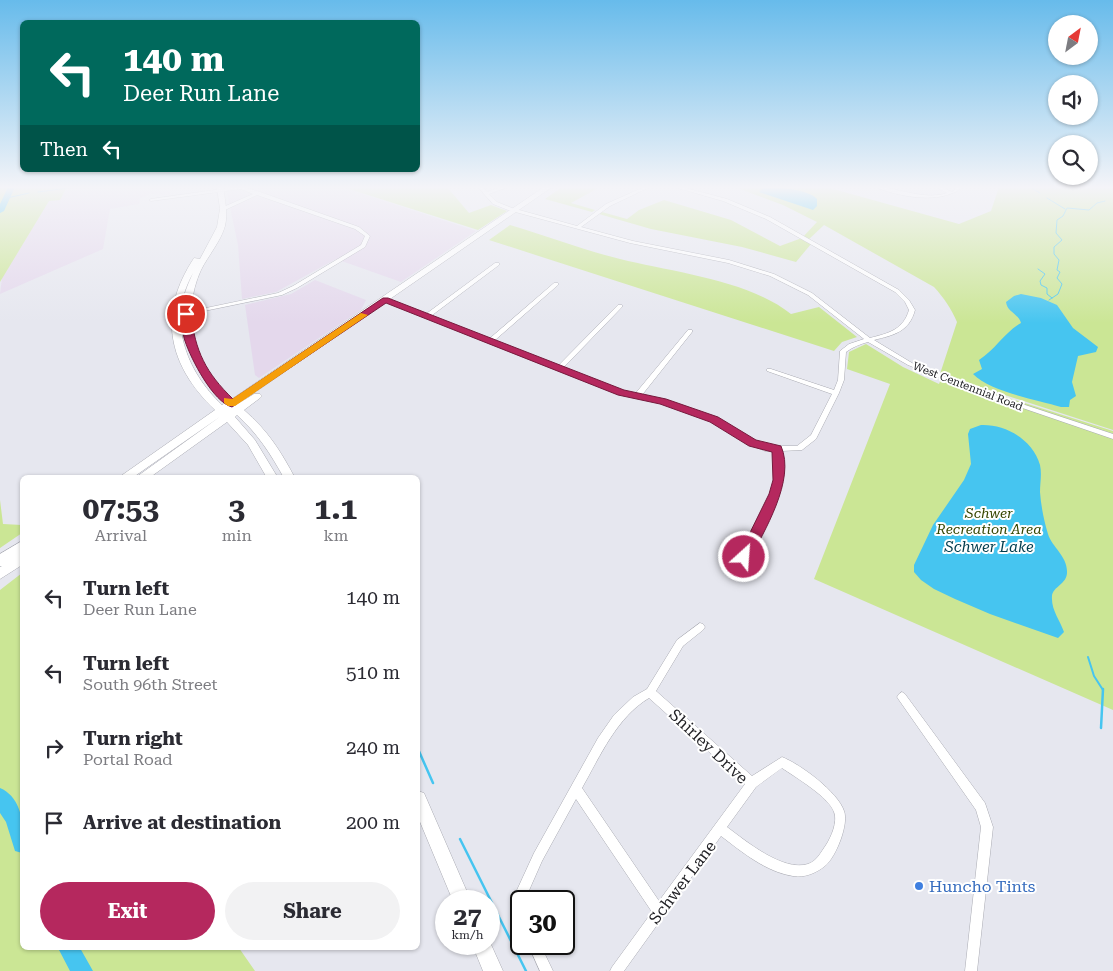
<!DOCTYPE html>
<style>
body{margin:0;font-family:"Roboto Serif",serif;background:#f2f2f3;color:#2b2b33;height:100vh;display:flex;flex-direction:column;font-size:19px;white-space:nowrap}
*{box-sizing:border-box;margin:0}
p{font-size:16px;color:#7c7c81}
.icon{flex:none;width:28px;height:28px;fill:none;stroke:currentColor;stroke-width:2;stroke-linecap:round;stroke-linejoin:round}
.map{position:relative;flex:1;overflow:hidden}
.sheet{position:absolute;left:20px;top:475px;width:400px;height:475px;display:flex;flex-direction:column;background:#fff;border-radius:8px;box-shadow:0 1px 4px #0004}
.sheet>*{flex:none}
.top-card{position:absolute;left:20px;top:20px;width:400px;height:152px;border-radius:8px;box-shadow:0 1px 4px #0004;background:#00695c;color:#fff;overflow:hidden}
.needle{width:32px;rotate:32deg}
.tools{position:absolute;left:1048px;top:15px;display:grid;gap:10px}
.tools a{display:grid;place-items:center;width:50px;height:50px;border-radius:50%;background:#fff;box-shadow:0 1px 4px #0004;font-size:25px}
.speed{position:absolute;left:435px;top:890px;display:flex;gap:10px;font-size:25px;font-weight:700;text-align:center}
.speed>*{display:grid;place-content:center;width:65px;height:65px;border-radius:50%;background:#fff;box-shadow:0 1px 4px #0004;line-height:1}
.speed small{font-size:12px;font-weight:400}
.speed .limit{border:2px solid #111;border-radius:8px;background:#fff;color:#111}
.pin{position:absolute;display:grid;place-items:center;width:42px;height:42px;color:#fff;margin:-21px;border:2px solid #fff;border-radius:50%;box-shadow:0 1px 5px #0007}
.me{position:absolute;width:55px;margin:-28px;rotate:26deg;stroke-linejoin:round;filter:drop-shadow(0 0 4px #0008)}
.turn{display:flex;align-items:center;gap:18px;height:105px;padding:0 20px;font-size:22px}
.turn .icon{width:65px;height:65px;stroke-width:2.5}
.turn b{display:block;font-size:35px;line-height:42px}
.then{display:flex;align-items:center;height:48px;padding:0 20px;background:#0003;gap:10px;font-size:19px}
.eta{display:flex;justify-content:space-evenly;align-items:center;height:85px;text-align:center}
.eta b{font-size:30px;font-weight:700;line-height:35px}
.button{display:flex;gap:10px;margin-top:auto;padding:10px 20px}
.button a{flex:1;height:58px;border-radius:30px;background:#b5285e;color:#fff;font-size:20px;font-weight:700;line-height:58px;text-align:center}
.button a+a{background:#f2f2f3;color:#2b2b33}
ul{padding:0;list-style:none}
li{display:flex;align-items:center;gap:15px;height:75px;padding:0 20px}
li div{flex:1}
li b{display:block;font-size:19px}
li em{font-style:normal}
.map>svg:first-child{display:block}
.industrial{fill:#e4d8ec}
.green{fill:#cbe695}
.water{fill:#46c5f0}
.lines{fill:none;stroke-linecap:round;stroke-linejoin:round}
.stream-far2{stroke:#46c5f0;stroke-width:1}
.stream-far1{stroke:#46c5f0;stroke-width:2}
.stream{stroke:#46c5f0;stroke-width:2.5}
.river{fill:#46c5f0;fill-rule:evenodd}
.minor-casing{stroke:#aaabb3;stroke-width:1}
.secondary-casing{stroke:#aaabb3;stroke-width:1}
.minor{fill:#fff;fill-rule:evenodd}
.secondary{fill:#fff;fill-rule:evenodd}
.route{fill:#b5285e;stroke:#761a3d}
.slow{fill:#f59e0b}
.shop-dot{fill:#3f7fe0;stroke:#fff;stroke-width:2}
.labels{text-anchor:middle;stroke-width:4;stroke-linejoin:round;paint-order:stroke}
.far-street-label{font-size:11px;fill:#222226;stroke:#fff}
.park-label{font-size:14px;font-style:italic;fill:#354600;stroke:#fff}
.water-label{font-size:15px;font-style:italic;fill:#013c4d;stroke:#fff}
.near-street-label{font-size:16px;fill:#222226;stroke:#fff}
.near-shop-label{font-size:16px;fill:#366cbe;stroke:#fff;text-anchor:start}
</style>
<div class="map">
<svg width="1113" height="971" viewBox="0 0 1113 971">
<rect width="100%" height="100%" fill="#e6e7ef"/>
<!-- industrial -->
<path class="industrial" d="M67,187h103v8l-20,-1 -10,4 -1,6 -29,5 -7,40 -103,45 2,-16 47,-77 11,-1z
M240,187h101l135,44 -75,51 -65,-23 -60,33 -34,7 -4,-54 -11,-52z
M315,280l51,20 -5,10 -102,68 -4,-3 -10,-70 46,-11z"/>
<!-- green -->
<path class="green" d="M0,187h67l-7,13 -11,1 -49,81z
M343,187h104l22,26 22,-8 16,6 -29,19z
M562,187h38l-29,16 24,7 -3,2 -47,-13z
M735,187h91l133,37 32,-13 8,-24h114v243l-173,-56 17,-52c-6,-14 -13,-24 -23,-35l-110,-62 -17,16 4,3 -15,18 -54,-15 -91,-18 -52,-15 3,-2 25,7 12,-9 25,-10 67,20 49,26 22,-8 15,-16 -34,-17z
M510,225c37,11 73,25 110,34 52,13 129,21 171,55l28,-7 38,30 -15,5 -8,9 -345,-111z
M866,344l37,23 36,17 3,-7 171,54v279l-299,-131 76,-195 -43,-15 2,-17z
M0,500l3,24 19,1v8l-22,15z
M22,573v375h217l16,23h-255v-381z"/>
<!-- water -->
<path class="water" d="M764,187c13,0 44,2 53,12v7l-4,4 -54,-18z
M1021,294l20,4 16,7 16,23 25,19 -2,5 -18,4 -6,26 4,14 -6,4 -1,7h-8c-24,-7 -70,-15 -88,-33l9,-5 -3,-9c16,-10 26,-28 42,-37 -2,-9 -14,-11 -15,-21l8,-6z
M981,425c25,-1 52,15 59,40 2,9 0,18 0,27 1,14 4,29 8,42 4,13 19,22 19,37 1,13 -14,15 -15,25 -1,14 8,24 12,36l-6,6 -68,-24 -35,-15 -21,-10 -13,-9 -7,-8v-7l19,-40 31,-45 7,-16 -3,-30 2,-5z"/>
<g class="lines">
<!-- stream-far2 -->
<path class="stream-far2" d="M1030,187l10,6
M38,192l37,-5
M7,198l22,-5
M1047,198l18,11
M1038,269l7,5 -5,7 1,4 6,3v6l5,4
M1049,300l9,-6 4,-10 -5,-6 3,-6 -3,-2 2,-10 -5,-6v-7l8,-7 -6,-7 1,-13 6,-4 4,-8 22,2 8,-7 8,-2"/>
<!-- stream-far1 -->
<path class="stream-far1" d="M1088,657l6,19 9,14"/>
<!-- stream -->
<path class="stream" d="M1101,728l2,-39
M418,749l15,34
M460,839l66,132"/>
<!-- river -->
<path class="river" d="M8,187h7l-11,24 -4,2v-9z
M0,788c24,10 25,44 22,65l-7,-2 -9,-29 -6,-9z
M58,948h22l13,23h-23z"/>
<!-- minor casing -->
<g class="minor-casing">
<path id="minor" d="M236,187h7l17,5 99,35 11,9 -5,11 -68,41 -15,7 -102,21 -1,-1 3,-2 96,-20 15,-7 68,-41 4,-9 -10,-7 -98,-34 -32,15h-4v-2l32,-14 -12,-5 -90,12 -2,-1 2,-1z
M478,187h5l4,5 14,-5h7l-19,7 8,8 15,6 65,18 29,-22 38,-17h6l-40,19 -29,21 52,14 96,19 45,14 38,19 58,45c19,-5 33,-8 39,-28l-4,-8 -10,-10 -129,-73 -43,-18 -49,-14h8l45,12 43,18 129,73 10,10 6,10c-6,22 -21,25 -41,30l38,23 56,23 145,48v5l-149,-51 -56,-23 -40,-23c-8,2 -15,5 -22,10l-2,28 -5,13 -23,46 -14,11 -21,1 1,29 -3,14 -32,65 -3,1 -3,-1 -1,-2 31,-63 3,-14 -1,-29h-8l-14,-6 -39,-23 -29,-11 -22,-8 -41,-8 -238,-95 1,-1h4l39,15 69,-51h4v2l-68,51 58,23 65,-56h4v2l-64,56 64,25 60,-61h4v2l-59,61 60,23 12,3 53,-64h4v2l-50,63 22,4 52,19 39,23 11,5h31l14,-11 21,-41 -65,-23v-2h4l63,21 4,-10 2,-29 9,-7 15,-5 -56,-44 -38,-19 -42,-13 -98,-20 -122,-33 -15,-6z
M875,187c24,0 48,14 72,6l-11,-6h6l10,5 6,-5h5c-22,18 -63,10 -88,0z
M700,623l3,1 2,3 -2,3 -20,16 -27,45 96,85 30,-19c18,7 56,35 62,54 5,13 -8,46 -19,55 -9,7 -20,12 -32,10 -27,-4 -51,-24 -72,-40l-97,135h-14l2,-4 40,-55 -76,-113 -34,62 -15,34 -1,6h-5v20l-4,-2 -4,-12 4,-17 17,-37 64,-115 16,-23 19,-18 14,-8 30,-49zM649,698l96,86 -86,117 -77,-113c18,-32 35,-71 67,-90zM782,768c13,9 47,29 52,44 4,10 -3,25 -8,33 -5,7 -9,16 -18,19 -25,8 -62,-23 -81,-37l29,-40z
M902,692l3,2 80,109 8,24 -16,144h-12l16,-144 -5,-17 -77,-110 -2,-3 2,-3z
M528,944h12l13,27h-13z"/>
</g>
<!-- secondary casing -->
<g class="secondary-casing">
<path id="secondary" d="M217,187h6c2,13 5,26 2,39 -4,15 -17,30 -24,44 -21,46 -6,95 31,129l312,-212h8l-314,217 16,-10h6l2,2 -2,2 -16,12c24,21 36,40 51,68h-11c-14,-25 -26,-44 -47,-63l-2,2 20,23 23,38h-11l-19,-33 -21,-23 -78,56h-14l86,-62 -89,62h-14l97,-68c-47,-45 -58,-96 -21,-152l6,1 17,-32 3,-18zM193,273c-4,9 -9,20 -10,29 -4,38 15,76 42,101l-3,2c-36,-34 -56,-85 -29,-132z
M22,541v24l-22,14v-12l2,-1h-2v-12z
M418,791l6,2 47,108h-18l-35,-84z
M489,940l14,31h-20l-11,-27h17z"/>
</g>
<!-- minor -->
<use href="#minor" class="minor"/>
<!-- secondary -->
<use href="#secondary" class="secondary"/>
</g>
<!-- sky -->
<linearGradient id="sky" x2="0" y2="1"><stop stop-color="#67bbeb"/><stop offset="0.58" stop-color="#f4f4f8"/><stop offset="1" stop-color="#f4f4f8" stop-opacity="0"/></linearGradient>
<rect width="1113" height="323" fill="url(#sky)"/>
<!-- route -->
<path class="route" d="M383,298h5l236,92 42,9 52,18 38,23 25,6c15,34 -17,85 -32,115l-5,1 -6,-5 31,-63 4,-14 -1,-28 -23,-6 -39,-24 -50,-18 -42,-9 -232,-92 -154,104c-19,-5 -41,-48 -47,-66 -3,-8 -2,-18 -3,-27l4,-3 5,3c4,37 15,59 42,85z"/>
<!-- slow -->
<path class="slow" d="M361,313l7,2 -133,91h-7l-4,-3v-5l8,1z"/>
<!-- markers -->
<circle class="shop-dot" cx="919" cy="886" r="5"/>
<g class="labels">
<!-- far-street labels -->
<g class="far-street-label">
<text transform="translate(968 386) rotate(21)" y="4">West Centennial Road</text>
</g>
<!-- park labels -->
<g class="park-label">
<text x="989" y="518">Schwer<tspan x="989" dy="16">Recreation Area</tspan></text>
</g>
<!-- water labels -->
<g class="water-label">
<text x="989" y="552">Schwer Lake</text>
</g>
<!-- near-street labels -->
<g class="near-street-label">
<text transform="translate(709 746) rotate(43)" y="6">Shirley Drive</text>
<text transform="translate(682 882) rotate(-53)" y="6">Schwer Lane</text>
</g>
<!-- near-shop labels -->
<g class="near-shop-label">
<text x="929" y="892">Huncho Tints</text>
</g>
</g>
</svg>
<div class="tools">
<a><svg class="needle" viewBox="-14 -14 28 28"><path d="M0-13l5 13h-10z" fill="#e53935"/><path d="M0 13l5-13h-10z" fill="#7c7c81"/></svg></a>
<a><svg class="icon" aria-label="sound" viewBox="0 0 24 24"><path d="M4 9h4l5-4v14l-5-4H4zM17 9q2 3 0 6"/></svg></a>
<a><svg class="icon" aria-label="search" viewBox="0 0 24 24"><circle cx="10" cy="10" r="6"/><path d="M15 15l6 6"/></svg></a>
</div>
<div class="speed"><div>27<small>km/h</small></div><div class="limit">30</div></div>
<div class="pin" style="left:186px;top:314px;background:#d93025"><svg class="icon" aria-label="arrive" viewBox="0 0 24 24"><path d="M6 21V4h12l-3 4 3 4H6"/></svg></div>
<svg class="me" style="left:744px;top:557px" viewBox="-20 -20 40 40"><circle r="17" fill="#b5285e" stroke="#fff" stroke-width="3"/><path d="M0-11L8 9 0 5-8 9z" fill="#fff"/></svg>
<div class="top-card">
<div class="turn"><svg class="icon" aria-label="left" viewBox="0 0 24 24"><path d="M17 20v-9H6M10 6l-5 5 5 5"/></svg><div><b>140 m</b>Deer Run Lane</div></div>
<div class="then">Then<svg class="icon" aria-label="left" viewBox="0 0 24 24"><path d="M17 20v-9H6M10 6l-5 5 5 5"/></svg></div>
</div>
<section class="sheet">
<div class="eta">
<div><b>07:53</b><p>Arrival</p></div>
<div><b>3</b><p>min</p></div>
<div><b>1.1</b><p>km</p></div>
</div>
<ul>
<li><svg class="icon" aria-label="left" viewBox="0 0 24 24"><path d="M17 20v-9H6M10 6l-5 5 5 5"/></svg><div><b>Turn left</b><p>Deer Run Lane</p></div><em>140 m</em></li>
<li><svg class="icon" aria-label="left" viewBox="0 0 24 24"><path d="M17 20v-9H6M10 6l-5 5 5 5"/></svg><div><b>Turn left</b><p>South 96th Street</p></div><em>510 m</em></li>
<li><svg class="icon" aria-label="right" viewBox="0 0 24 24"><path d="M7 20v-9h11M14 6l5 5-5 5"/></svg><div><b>Turn right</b><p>Portal Road</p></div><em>240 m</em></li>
<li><svg class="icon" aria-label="arrive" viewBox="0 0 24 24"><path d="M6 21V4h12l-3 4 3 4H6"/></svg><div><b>Arrive at destination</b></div><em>200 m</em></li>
</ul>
<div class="button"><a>Exit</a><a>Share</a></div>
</section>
</div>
